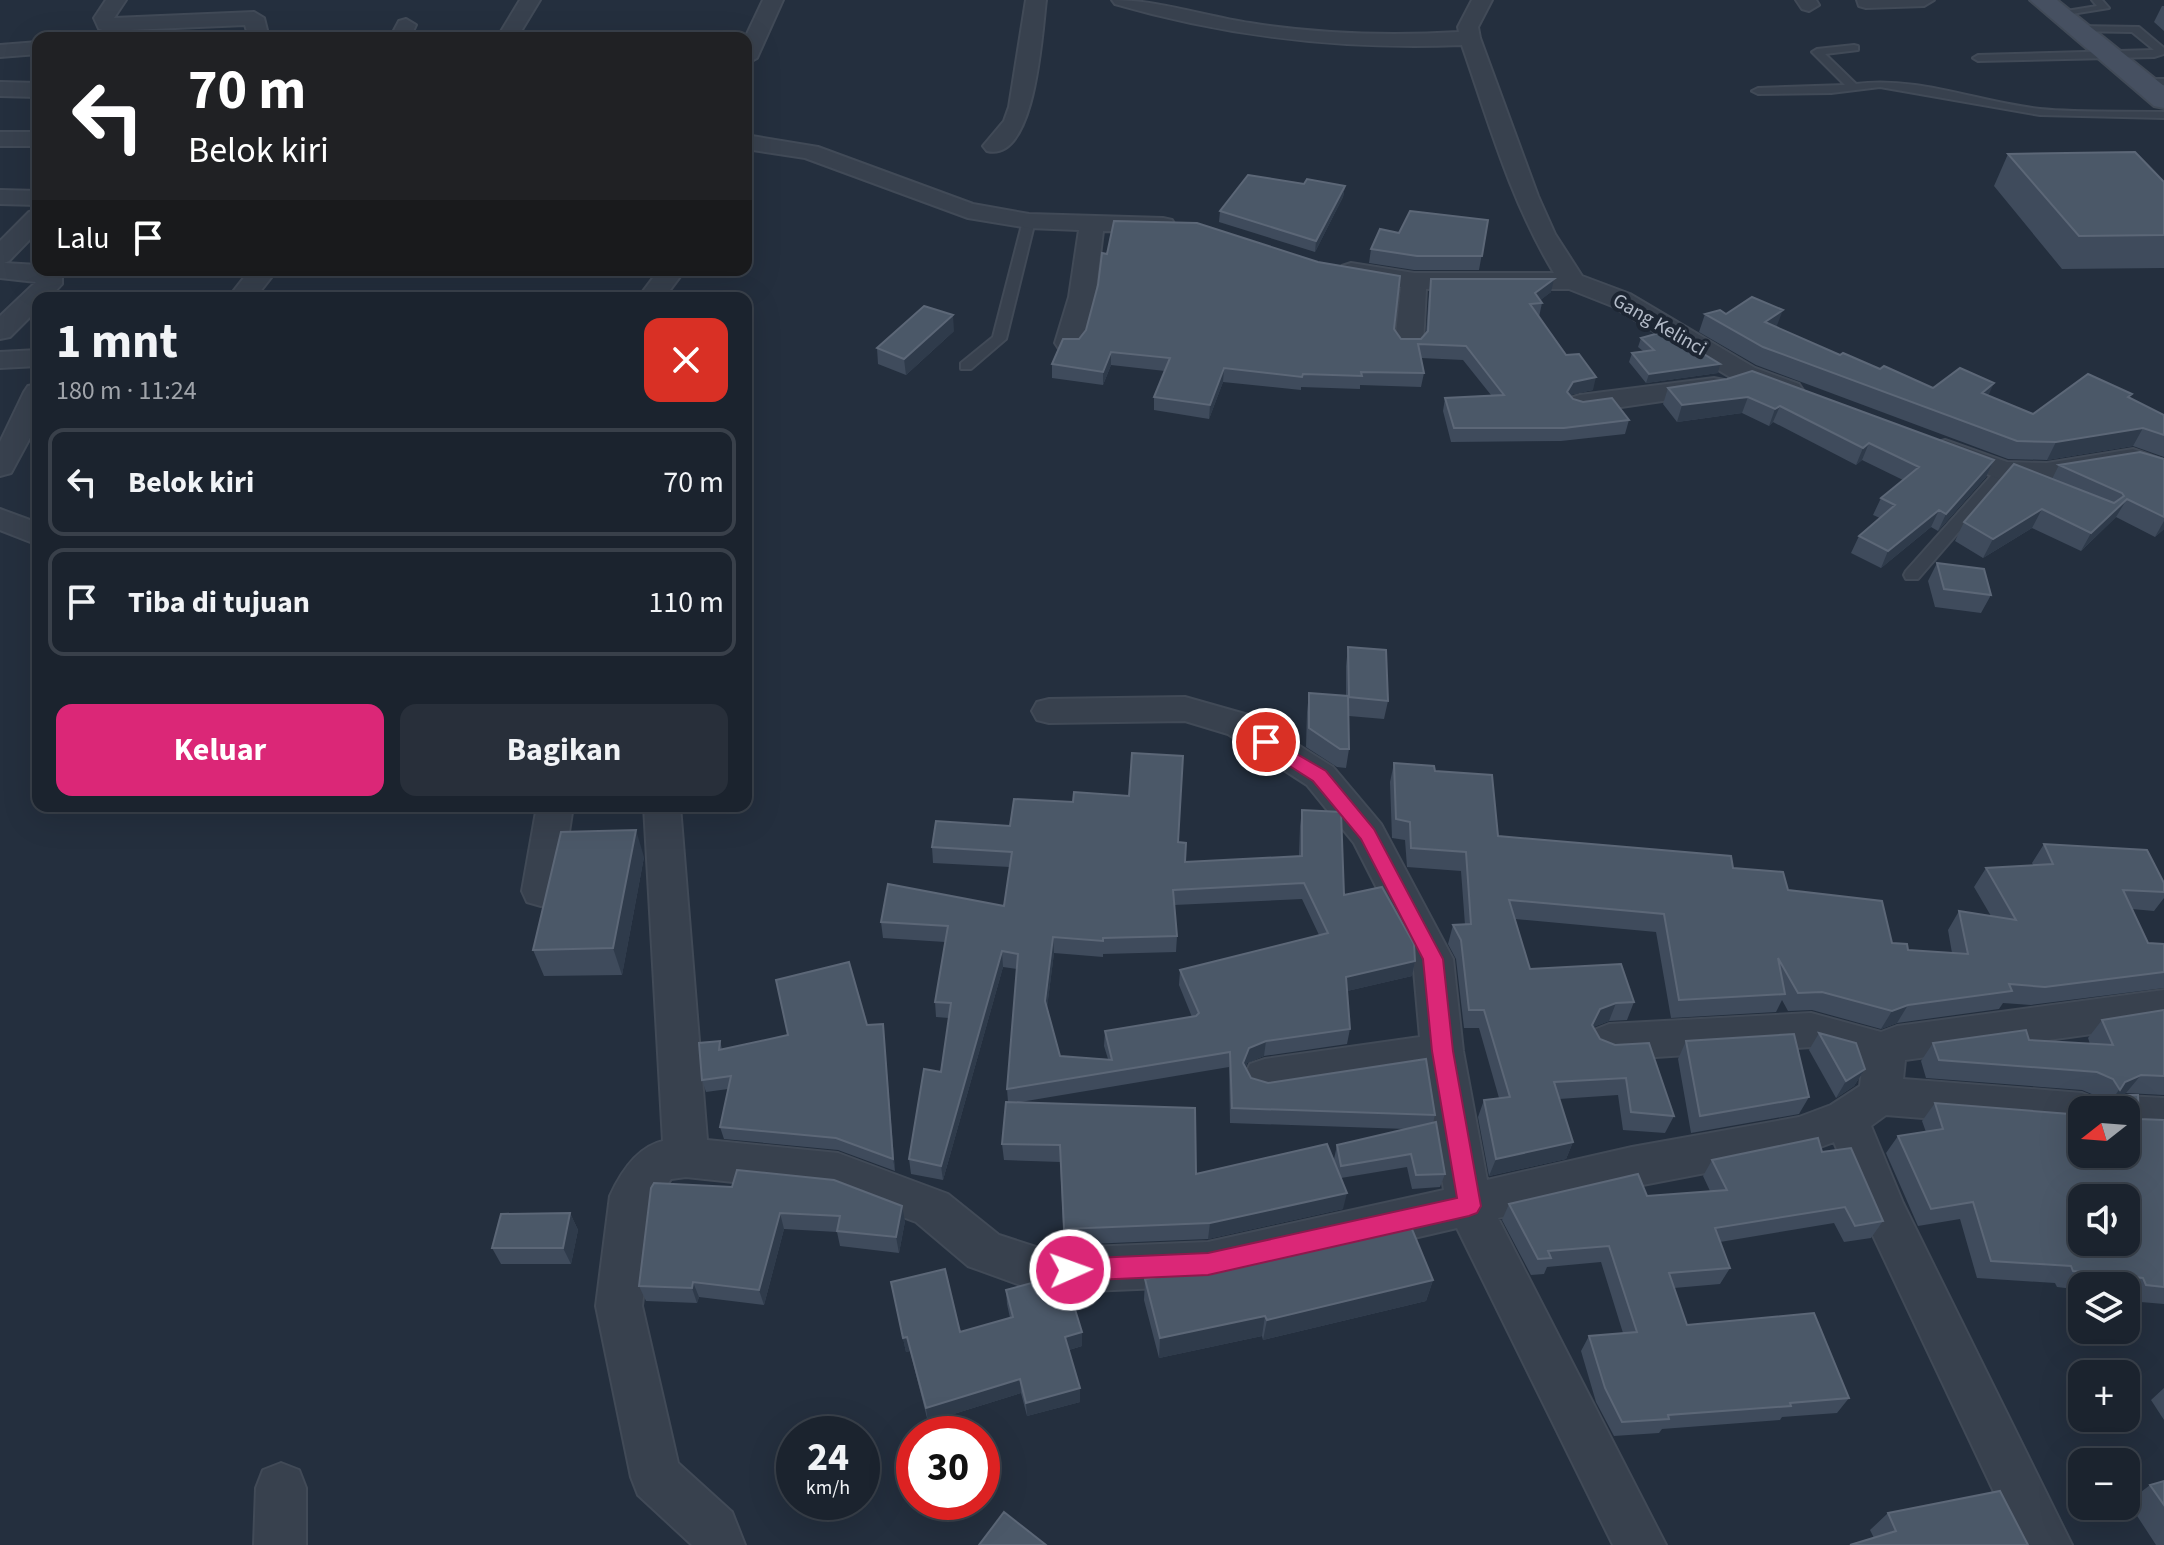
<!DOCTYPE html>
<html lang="id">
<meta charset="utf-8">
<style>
body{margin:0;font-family:"Source Sans 3",sans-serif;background:#282f3a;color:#f1f3f6;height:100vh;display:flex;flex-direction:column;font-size:30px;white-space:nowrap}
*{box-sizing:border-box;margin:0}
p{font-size:26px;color:#a0a4aa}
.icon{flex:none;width:44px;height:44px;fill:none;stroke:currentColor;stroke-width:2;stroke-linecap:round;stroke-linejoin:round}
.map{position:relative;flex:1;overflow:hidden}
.sheet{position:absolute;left:32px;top:292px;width:720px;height:520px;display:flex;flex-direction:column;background:#1b232e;border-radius:16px;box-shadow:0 8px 32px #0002,0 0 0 2px #39404a}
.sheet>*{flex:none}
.hud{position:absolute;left:32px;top:32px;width:720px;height:244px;border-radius:16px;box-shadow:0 8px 32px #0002,0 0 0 2px #39404a;background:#202124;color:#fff;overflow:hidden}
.needle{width:52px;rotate:253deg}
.buttons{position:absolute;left:2068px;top:1096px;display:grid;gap:16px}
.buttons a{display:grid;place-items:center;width:72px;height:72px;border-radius:16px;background:#1b232e;box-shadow:0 8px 32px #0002,0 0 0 2px #39404a;font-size:40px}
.speed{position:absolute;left:776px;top:1416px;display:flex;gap:16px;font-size:40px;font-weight:700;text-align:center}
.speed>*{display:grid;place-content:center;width:104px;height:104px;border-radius:50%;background:#1b232e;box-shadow:0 8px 32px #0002,0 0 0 2px #39404a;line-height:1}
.speed small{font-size:20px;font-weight:400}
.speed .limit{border:12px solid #d22;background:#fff;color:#111}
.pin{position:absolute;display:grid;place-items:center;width:68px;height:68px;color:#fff;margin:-34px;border:4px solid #fff;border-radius:50%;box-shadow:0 2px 8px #0007}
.me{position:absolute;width:88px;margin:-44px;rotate:88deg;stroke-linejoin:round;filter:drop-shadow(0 0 6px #0008)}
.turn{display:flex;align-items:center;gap:28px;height:168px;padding:0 24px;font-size:36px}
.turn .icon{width:104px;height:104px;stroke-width:2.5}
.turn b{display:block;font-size:56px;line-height:68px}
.then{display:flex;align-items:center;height:76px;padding:0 24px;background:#0003;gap:16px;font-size:30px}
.round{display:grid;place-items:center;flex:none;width:84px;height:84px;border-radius:16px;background:#282f3a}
.head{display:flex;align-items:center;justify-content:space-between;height:136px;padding:0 24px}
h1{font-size:48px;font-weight:700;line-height:60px}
.cta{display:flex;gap:16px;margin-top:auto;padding:16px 24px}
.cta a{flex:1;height:92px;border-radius:16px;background:#db2777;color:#fff;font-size:32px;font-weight:700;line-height:92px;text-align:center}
.cta a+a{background:#282f3a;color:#f1f3f6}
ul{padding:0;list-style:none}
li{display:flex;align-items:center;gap:24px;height:108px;margin:0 16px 12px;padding:0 8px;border:4px solid #39404a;border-radius:16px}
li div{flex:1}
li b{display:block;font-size:30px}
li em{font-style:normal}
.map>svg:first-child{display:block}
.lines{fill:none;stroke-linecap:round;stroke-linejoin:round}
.lane-casing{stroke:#414a57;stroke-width:4}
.street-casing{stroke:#414a57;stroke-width:4}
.secondary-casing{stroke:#414a57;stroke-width:4}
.lane{fill:#38414e;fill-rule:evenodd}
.street{fill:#38414e;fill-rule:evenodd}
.secondary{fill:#465061;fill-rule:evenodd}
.wall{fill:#3f4b5c;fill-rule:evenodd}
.shaded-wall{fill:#2f3b4b}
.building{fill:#4b5868;stroke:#5c6777;stroke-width:2;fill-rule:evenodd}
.route{fill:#db2777;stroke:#8e194d;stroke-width:2}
.labels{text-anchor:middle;stroke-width:8;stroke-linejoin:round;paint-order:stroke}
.far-street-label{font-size:20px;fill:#b4bcc9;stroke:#1d2633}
</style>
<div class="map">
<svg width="2164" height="1545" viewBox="0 0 2164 1545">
<rect width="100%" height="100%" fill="#242f3e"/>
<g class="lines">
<!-- lane casing -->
<g class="lane-casing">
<path id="lane" d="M2092,0h10l7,8 -50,8 -5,-3 43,-7z
M2078,26l61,1 25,21v6l-10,3 -176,4 -5,-3 5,-3 176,-5 -22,-18 -58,-1 -1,-2z
M1854,45l4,1v4l-33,4 31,30c62,-8 122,18 184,25 40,4 83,2 124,3v6l-124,-3 -160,-28 -49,6 -73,1 -6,-3 6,-3 87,-3 -33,-33 5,-3z
M2140,79h24v6l-24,-2z
M1029,217l6,4 -29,118 -35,30h-10v-6l32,-26 30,-116z
M2003,466l20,10 -7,5 -10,-4 -88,102h-12l-2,-4 2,-4 92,-103z"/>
</g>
<!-- street casing -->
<g class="street-casing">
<path id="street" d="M106,0h20l-12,18 140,-6 10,6 5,20h-20l-4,-13 -139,6 -7,-2 -5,-11z
M520,0h20l-23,38h-20z
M763,0h20l-26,58 -11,6 -1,-26z
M1026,0h20c-4,31 -10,163 -59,151l-4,-5 21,-25 5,-14z
M1112,0c47,0 92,16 138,23 69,11 139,13 209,9l-1,-5 14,-27h20l-14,27 2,11 58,158 17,38 27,42 48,18 125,74 44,16 4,6 -4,6 -10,2 -10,-2 -44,-16 -123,-74 -43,-17h-143l-3,54 -4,6h-20l-4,-6 6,-56 -59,-11 -4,-5 4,-5 9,-3 63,10h140c-43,-71 -65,-150 -92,-228 -119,5 -233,-8 -347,-41z
M1796,0h20l3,5 -10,6 -7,-2z
M1857,0h77l-10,6 -58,2 -7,-2z
M406,19l10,6 -6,13h-20l9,-17z
M38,42v12l-38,3v-12z
M0,82l38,1v14l-38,-1z
M0,132h38v14h-38z
M746,135l72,12 155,57 56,10 134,4 9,2 3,5 -3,5 -9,2 -60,-1 -8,66 -12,46 -4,6h-20l-4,-6 14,-46 10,-67 -50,-2 -61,-10 -163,-60 -59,-9z
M0,190l38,1v14l-38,-1z
M38,210v21l-29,30 -5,2 34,2v5h15l9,8v6l-13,14h-11v11l-28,28 -10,2v-23l36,-34 -36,-4v-37l29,-29z
M250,270h27l-22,28h-27z
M659,270h26l-21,28h-26z
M38,350v16l-38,2v-16z
M1714,378l10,2 4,6 -4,6 -144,21 -10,-3 -4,-6 4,-6 10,-3z
M38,384v39l-27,50 -11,3v-34l24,-50 4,-6z
M1945,440l62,22 40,1 86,-14 31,11v19l-34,-12 -83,14 -44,-1 -68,-25 -5,-6 5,-6z
M0,509l38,14v22l-38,-15z
M1185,697l67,19 81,51 48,57 72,135 10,92 24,129 145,-33 167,-30 32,-12 29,-19 3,-24 -52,-15 -202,13 -15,-6 -6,-12 6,-12 15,-6 202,-11 70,19 16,-6 267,-36v34l-259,36 -2,19 179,14 15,6 6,11h-21v21l-196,-16 -15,11 32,77 169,342h-53l-150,-318 -35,-85 -35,13 -167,32 -134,31 168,327h-53l-156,-317 -249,58 -166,7 -74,-27 -52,-44 -78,-29 -152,-16 -15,2 -17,24 -12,103 36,157 54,49 13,33h-53l-54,-50 -7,-18 -35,-171 14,-110c11,-24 27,-49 53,-55l-19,-335h36l27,334 131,13 110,41 51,41 43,14 166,-7 236,-52 -20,-119 -159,24 -15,-5 -6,-13 6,-13 15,-5 155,-22 -7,-78 -59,-116 -47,-58 -79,-51 -43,-13 -136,2 -12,-3 -5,-9 5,-9 12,-3z
M537,806h36l-13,85 -5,11 -14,4 -14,-4 -5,-11z
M2126,1096l38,2v38l-38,-2v-24h-19l4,-8z
M281,1463l18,7 7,18v57h-52l2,-57 7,-18z"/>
</g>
<!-- secondary casing -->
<g class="secondary-casing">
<path id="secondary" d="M2030,0h27l107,86v22l-10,-2z"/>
</g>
<!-- lane -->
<use href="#lane" class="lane"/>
<!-- street -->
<use href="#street" class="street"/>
<!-- secondary -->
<use href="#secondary" class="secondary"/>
</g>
<!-- wall -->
<path class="wall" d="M2162,6h2v25l-10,-9z
M2008,154l156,28v86l-102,1 -68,-83z
M1304,184l41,2 -2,11 -28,55 -96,-30 1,-11z
M1488,220l-9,50h-65l-45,-7 2,-14 28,-16z
M1431,279l120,13 -11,8 2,3 -3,14 54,73 -24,5 4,4 56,21 -4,14 -64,7 -110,1 -8,-31 2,-13 46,-3 -28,-35 -42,-2 3,15 -3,14 -61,-2v4l-59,-2v3l-78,-8 -14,37 -55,-9v-13l11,-26 -54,-6 -8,20 -51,-7v-14l11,-25 331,-10 7,10h20l5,-6 3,-41z
M1705,314l72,13 63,28 93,33 55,7 45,19 97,-16 34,17v42l-31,-11 -86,14 -39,-1 -252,-94 -57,-33z
M954,331l-48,44 -28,-11 -1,-16z
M1641,338l77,35 -72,10 -17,-21 3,-9 11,-2 -5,-4z
M1727,379l267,81 -8,17 -48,54 -7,-4 -50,41 -30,-15 8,-17 21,-18 -7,-3 8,-17 22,-18 -41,-20 -6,5 -83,-43 -4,4 -27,-13 -65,9 -14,-18 5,-16z
M2164,459v70l-9,8 -39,-20 -35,34 -49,-23 -49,30 -28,-17 9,-19 88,-43 7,-14z
M1937,563l54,32 -10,18 -46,-6 -7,-26z
M1348,647l40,54 -4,18 -35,-3v33l-3,19 -9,-1 -31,-20 1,-35 2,-19 37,3v-30z
M1394,763l41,8 63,65 235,32 55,22 120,60 44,3 -4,-23 11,-19 32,5 -17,-29 12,-19 47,-3 -1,-2 12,-19 120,39v15l-10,13 -22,-2 16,34 16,1v44l-133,17 -28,-2 -4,6 -102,14 -16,6 -69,-19 -24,1 -6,-11 -6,12 -105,6 -15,-86 -141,-13 15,50 104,33 -7,18 -18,1 -16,6 7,12 74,77 -9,17 -42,-3 -5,-35 -59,4 14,43 -7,17 -77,17 -11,-59 6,-17 15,-2 -20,-70h-15l-8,-69 -8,-15 5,-19h12l-4,-54 -54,-4 -2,-27 -13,-2 -2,-56z
M1302,810l42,85 71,66 -3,15 -65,15 3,38 -3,15 -83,12 -17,7 -1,4 5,11 17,5 167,32 -2,8 12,51 -5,13 -28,2 -5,-22 -66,11 2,31 -135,30 -144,6 -4,-83 -56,-2 -2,-16 6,-42 -1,-13 10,-120 -14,-2 -60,213 -32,-6 -2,-15 32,-87 8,-54 -13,-1 -1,-15 10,-60 -62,-4 -2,-16 123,-16 6,-39 -77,-4 -1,-16 246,-5 7,20 114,-6 1,-30zM1302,899l17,36 -139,35 -1,15 13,32 -87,14 -1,15 4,13 -48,-3 -13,-49 7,-54 49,4v-3l73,-2 1,-16 -3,-31zM1229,1067l1,56 176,6 -69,16 -3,14 -138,15 -182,-71z
M644,857l-22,118 -78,1 -11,-26z
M2164,1010v85l-38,-2 -6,2 19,24 25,1v184l-35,-3 -3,-7v-8h-44v4l-25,-3 -2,-4 -78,-5 -17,-59 -42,7 -32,-73 12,-17 28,-4 -4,-11 13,-18 147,51 44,-44h-38l11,-13 -17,-7 -156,-12 -5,-17 12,-18 96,-3 61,4 -2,-6 14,-18z
M867,1025l17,11 11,135 -57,-21 -114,-11 -4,-12 8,-38 -22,3 -4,-12 18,-39 2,8z
M1819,1033l46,36 -11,17 -18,12 -27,-48z
M1686,1041l123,56 -10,17 -108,19 -13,-74z
M1822,1152l61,69 -12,17 -27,4 -10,-19 -114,19 10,26 -10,16 -46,4 13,37 162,73 -12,15 -55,4 -2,3 -118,9 -3,4 -45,3 -18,-34 -15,-51 8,-15 34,-3 -22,-71 -54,5 -3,7 -13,1 -29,-55 7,-16 138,-8 63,-5 -7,-15 9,-16z
M732,1187l173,34 -6,32 -59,-7 -3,-14 -53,-3 -20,76 -65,-8 -2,6 -51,-2 -7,-15z
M570,1213l8,17 -7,34h-70l-9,-16z
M1145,1279l288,1 -7,21 -163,39 -1,-4 -103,22 -15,-58z
M891,1282l69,50 50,-14 -3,-14 -1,-14 76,56 -13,4 11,38v14l-53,14 -6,-23 -93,29 -18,-71 -4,1z
M2164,1388v32l-13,-20z
M2164,1481v64h-8l-28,-43 22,-17z
M1888,1513l140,32 -154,-7 -4,-8z"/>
<!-- shaded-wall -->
<path class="shaded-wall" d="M1345,186l-2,11 -28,55 1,-11z
M1554,279l-3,13 -15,12 -1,-11z
M1783,310l-7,18 -11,-6z
M953,315l1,16 -48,44 -2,-16z
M1111,352v13l-8,20v-13z
M1720,364l-2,9 -72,10 3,-9z
M1224,368l-1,14 -14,37 1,-14z
M1596,377l-3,13 -24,5 -2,-3 6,-10z
M1994,383l-8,18 -4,-8z
M1748,397l-6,16 -65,9 5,-17z
M1780,406l-7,16 -4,4 6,-17z
M2143,428l-10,18 -86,14 9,-18z
M1869,443l-7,17 -6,5 7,-17z
M1994,460l-8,17 -48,54 8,-17z
M2127,499l-11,18 -35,34 10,-18z
M2042,509l-10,19 -49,30 10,-19z
M1939,510l-8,17 -50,41 7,-17z
M2164,521v8l-9,8z
M636,830l8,27 -22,118 -9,-27z
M1053,937l1,16 -8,63 -1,-15z
M1002,951l1,16 -60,213 -2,-14z
M1415,961l-3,15 -69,16 3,-15z
M1616,1003l-7,18 -16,6 -8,16 15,-34z
M1908,1005l-11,18 -16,6 11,-18z
M883,1024l1,12 11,135 -2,-12z
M1266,1041l-2,15 -17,7 -6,15 2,-15 6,-15z
M1865,1069l-11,17 -18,12 10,-17z
M2141,1075l-15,18 -13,5 12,-16z
M1573,1142l-7,17 -77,17 7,-17z
M1347,1193l-4,16 -135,30 2,-16z
M902,1206l3,15 -6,32 -3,-16z
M570,1213l8,17 -7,34 -8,-16z
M780,1213l4,16 -20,76 -5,-15z
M1433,1280l-7,21 -163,39 4,-20z
M693,1282l6,15 -2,6 -5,-15z
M1265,1316l-3,20 -103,22 1,-20z
M1082,1332v14l-17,5v-14z
M907,1337l3,14 -4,1 -3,-14z
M1020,1379l1,14 -93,29 -2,-14z
M1080,1388v14l-53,14 -1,-13z"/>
<!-- building -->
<path class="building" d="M2135,152l29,30v53l-85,1 -71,-82z
M1248,175l56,9 3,-5 38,7 -29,55 -96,-30z
M1410,211l78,9 -6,36h-65l-46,-7 9,-20 19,4z
M1114,221l83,2 121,39 82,14 -6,53 7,10h20l7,-8 3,-52h123l-19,14 7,10 -12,1 36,51 13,-1 17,23 -23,5 -6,10 6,7 10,3 29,-4 17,22 -65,8h-110l-9,-30 59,-3 -38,-49 -48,-2 6,29 -63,-1 1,4 -59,-2 -1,3 -78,-9 -14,37 -56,-8 16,-39 -59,-6 -8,20 -51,-8 11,-25h16l7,-9 12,-45 4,-32 5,1z
M1752,297l31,13 -18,12 75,33 3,-2 37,16 4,-3 49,22 27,-20 34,15 -12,10 51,21 55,-40 44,20 -4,3 36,18v20l-21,-7 -87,14 -39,-1 -254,-94 -58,-33 15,-4 6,4z
M924,306l29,9 -49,44 -27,-11z
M1666,331l54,33 -71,10 -17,-21 22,-3 -13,-12z
M1752,371l242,89 -48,54 -7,-4 -51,41 -29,-15 36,-31 -14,-7 38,-31 -50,-24 -6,5 -83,-42 -5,3 -27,-12 -66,8 -14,-17 59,-9z
M2140,452l24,7v58l-37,-18 -36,34 -49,-24 -49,30 -29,-17 50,-58 100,39 10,-7 -2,-3 -63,-28z
M1937,563l47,6 7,26 -47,-6z
M1348,647l38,3 2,51 -39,-4z
M1309,693l39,3 1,53h-9l-31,-21z
M1132,753l51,3 -5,86 8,1 -1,19 117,-6v-46l39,2 3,83 38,-8 32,57 1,17 -69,16 4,52 -84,12 -17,7 -6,15 8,15 17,5 158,-24 9,56 -203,-7 -2,-56 -223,37 11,-135 -16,-3 -61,215 -32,-7 15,-90 17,3 10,-69 -16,-1 13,-76 -67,-4 7,-38 116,22 8,-54 -80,-5 4,-26 74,5 4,-27 59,3 1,-10 55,4zM1304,883l24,50 -148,37 19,43 -3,3 -91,15 7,29 -52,-4 -15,-55 8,-64 50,4v-3l74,-2 -4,-46z
M1394,763l40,3 1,5 57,4 6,61 233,20 2,12 50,4 5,18 94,11 10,42 15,1 1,6 60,4 -9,-43 57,9 -30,-52 67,-4 -9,-20 103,6 17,33v9l-41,-2 25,53 16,1v28l-119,15 -36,-3 3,7 -104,14 -16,6 -70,-19 -24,1 -20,-35 7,36 -106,6 -15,-86 -155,-14 21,69 91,-5 13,38 -18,1 -16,6 -8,16 8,14 15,6 34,-2 25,73 -43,-4 -5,-34 -72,4 19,60 -77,17 -12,-59 26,-3 -26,-87h-15l-8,-70 -8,-15 18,-1 -5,-72 -55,-4 -1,-26 -14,-3z
M636,830l-23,118 -80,2 28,-118z
M849,962l18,63 16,-1 10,135 -57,-21 -116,-11 11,-51 -29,4 -3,-37 21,-2 -1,9 69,-15 -12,-55z
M2164,1010v66l-23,-1 -16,7 -5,8 -7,-11 -16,-7 -158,-12 -6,-17 93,-13 3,10 84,5 -11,-25z
M1819,1033l37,10 9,26 -19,12z
M1794,1034l15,63 -109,19 -14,-75z
M2100,1095h38l1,24 25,1v167l-18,-2 -3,-7 -70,-7 -2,-5 -80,-5 -18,-59 -42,7 -33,-73 45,-7 -8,-26 147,12v39h44v-44h-26zM2082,1198h44v44h-44z
M1006,1102l189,6 1,66 131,-30 20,49 -137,30 -146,6 -4,-84 -58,-1z
M1436,1122l9,52 -29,1 -5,-21 -70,12 -4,-21z
M1818,1138l4,14 29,-4 32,73 -28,5 -10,-19 -130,21 15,40 -61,5 18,52 127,-12 35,85 -59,5 1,3 -123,9 1,4 -47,3 -17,-34 -16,-52 48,-4 -28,-86 -61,5 3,7 -13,1 -29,-55 129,-30 9,22 80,-6 -15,-30z
M737,1170l97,10 68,26 -6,31 -59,-6 3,-15 -60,-3 -21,77 -66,-8 -1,6 -53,-2 12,-98 3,-5 78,4z
M570,1213l-7,35h-71l9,-34z
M1409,1222l24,58 -166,40 -2,-4 -105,22 -15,-59 66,-11z
M945,1269l15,63 53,-15 -7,-27 33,-9 27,-1 16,52 -17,5 15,51 -54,15 -6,-24 -94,29 -19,-71 -4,1 -12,-56z
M2164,1481v24l-14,-20z
M2000,1491l28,54h-178l46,-14 -8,-18z
M1004,1512l42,33h-67z"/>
<!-- route -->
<path class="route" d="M1266,736l60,35 48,58 69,130 10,92 28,155 -4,7 -8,3 -261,59 -138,6 -9,-3 -3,-8 3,-8 9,-3 138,-6 249,-55 -25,-147 -9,-92 -62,-120 -48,-58 -53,-34 -3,-5z"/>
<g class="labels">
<!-- far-street labels -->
<g class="far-street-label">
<text transform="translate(1660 324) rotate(30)" y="7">Gang Kelinci</text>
</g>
</g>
</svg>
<div class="buttons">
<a><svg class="needle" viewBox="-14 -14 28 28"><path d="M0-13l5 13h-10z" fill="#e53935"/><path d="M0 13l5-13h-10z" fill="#a0a4aa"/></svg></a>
<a><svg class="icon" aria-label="sound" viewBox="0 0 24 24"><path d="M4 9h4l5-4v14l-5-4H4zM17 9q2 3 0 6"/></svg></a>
<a><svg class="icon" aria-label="layers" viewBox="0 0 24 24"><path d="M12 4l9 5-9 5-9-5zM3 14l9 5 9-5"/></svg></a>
<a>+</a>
<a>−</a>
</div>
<div class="speed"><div>24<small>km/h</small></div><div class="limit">30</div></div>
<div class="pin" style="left:1266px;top:742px;background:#d93025"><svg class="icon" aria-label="arrive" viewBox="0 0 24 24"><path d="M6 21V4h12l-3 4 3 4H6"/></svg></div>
<svg class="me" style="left:1070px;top:1270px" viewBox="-20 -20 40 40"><circle r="17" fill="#db2777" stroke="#fff" stroke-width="3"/><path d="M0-11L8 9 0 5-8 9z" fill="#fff"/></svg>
<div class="hud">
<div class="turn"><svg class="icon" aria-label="left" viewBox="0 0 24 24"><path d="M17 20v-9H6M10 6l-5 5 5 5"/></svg><div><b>70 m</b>Belok kiri</div></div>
<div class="then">Lalu<svg class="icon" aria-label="arrive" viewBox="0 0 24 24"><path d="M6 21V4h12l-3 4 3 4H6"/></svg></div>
</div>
<section class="sheet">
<div class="head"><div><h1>1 mnt</h1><p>180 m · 11:24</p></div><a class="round" style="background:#d93025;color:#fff"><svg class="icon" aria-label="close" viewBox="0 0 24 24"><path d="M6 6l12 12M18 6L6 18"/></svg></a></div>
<ul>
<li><svg class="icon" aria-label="left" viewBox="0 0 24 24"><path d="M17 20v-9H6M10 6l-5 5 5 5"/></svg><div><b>Belok kiri</b></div><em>70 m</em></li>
<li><svg class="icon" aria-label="arrive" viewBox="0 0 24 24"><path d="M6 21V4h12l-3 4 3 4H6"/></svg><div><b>Tiba di tujuan</b></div><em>110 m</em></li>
</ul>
<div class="cta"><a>Keluar</a><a>Bagikan</a></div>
</section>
</div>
